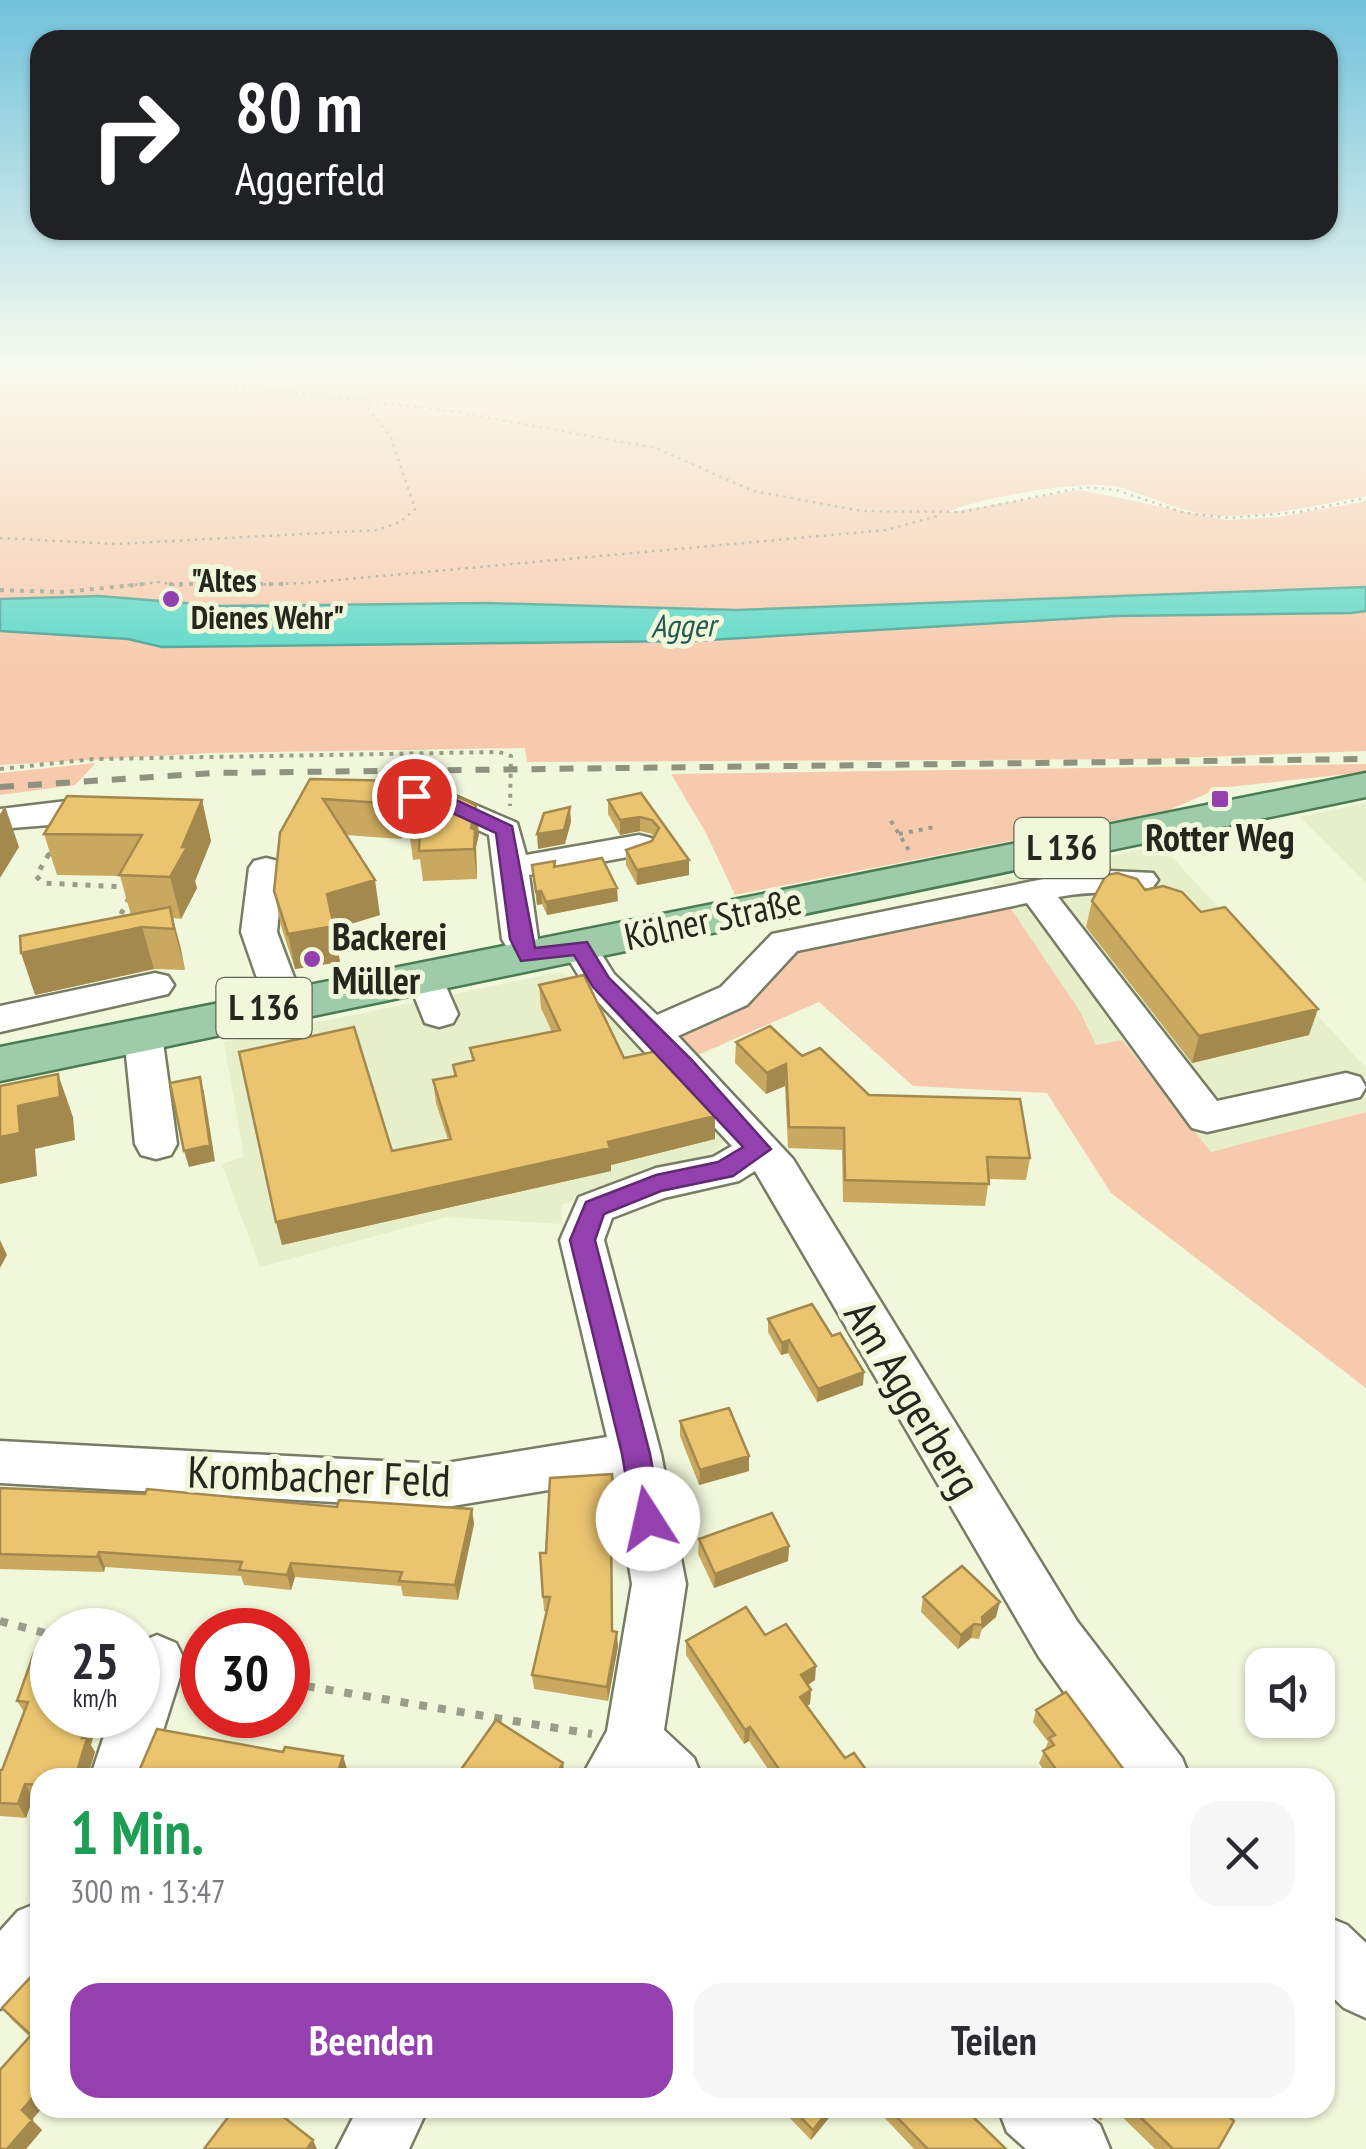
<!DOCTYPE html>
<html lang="de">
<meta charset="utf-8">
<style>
body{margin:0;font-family:"PT Sans Narrow",sans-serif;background:#f7f7f7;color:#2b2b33;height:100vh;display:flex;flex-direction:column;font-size:38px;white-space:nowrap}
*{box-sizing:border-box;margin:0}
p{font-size:32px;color:#7c7c81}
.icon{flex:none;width:55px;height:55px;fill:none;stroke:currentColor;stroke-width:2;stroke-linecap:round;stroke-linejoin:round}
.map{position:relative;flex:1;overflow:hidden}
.details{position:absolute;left:30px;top:1768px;width:1305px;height:350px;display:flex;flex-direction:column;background:#fff;border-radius:30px;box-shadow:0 2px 8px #0004}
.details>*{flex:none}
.hud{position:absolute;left:30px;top:30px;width:1308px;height:210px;border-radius:30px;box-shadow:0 2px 8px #0004;background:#202124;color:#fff;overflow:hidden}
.tools{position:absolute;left:1245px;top:1648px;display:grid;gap:20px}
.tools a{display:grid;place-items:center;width:90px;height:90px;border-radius:20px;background:#fff;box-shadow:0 2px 8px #0004;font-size:50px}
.speed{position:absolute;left:30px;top:1608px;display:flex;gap:20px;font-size:50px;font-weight:700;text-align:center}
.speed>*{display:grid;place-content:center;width:130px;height:130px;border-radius:50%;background:#fff;box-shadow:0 2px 8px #0004;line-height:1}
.speed small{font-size:25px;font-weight:400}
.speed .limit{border:15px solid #d22;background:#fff;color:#111}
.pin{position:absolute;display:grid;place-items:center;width:85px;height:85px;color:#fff;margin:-42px;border:5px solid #fff;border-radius:50%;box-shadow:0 2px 10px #0007}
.me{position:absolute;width:110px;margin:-55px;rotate:350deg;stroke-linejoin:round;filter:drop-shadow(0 0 8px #0008)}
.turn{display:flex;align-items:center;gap:35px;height:210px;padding:0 40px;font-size:45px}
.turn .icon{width:130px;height:130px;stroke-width:2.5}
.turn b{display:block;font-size:70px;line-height:85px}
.round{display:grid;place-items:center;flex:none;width:105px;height:105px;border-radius:30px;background:#f7f7f7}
.overview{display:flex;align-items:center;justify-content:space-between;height:170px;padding:0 40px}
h1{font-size:60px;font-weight:700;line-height:75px;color:#1e9e55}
.primary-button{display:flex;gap:20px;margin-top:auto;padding:20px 40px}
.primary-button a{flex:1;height:115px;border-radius:30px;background:#9440af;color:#fff;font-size:40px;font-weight:700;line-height:115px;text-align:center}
.primary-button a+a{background:#f7f7f7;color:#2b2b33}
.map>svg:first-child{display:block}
.built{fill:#e6eeca}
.green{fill:#f7caad}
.water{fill:#5ed8c7;stroke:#4da394;stroke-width:2.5}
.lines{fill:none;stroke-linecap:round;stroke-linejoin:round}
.minor-casing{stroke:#777d64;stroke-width:5}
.major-casing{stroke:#497c52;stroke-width:5}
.path-far3{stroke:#999d89;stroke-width:2.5;stroke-dasharray:2.5 5;stroke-linecap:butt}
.path-far2{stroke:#999d89;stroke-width:4;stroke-dasharray:4 6;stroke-linecap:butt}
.path-far1{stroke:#999d89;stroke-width:5;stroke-dasharray:5 8;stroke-linecap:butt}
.path{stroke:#999d89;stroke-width:8;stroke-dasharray:8 11;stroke-linecap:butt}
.minor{fill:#fff;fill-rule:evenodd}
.major{fill:#9ecca9;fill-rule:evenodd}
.rail{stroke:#8e927f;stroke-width:6;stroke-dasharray:14 14;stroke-linecap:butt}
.wall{fill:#c9a95f}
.shaded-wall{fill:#a4894e}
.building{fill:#eac46f;stroke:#a4894e;stroke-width:2.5}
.route{fill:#9440af;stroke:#602a72;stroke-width:2.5}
.poi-dot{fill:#9440af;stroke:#f1f7db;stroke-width:4}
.labels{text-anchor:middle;stroke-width:10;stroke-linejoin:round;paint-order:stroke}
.far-poi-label{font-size:32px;font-weight:bold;fill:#25271d;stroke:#f1f7db;text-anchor:start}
.far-water-label{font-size:32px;font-style:italic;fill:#265952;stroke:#f1f7db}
.shield{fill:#f1f7db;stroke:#626556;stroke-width:2.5}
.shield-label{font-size:35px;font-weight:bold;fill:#25271d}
.poi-label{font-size:38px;font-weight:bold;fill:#25271d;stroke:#f1f7db}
.street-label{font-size:38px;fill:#25271d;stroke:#f1f7db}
.near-street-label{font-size:45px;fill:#25271d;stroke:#f1f7db}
</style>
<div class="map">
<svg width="1366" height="2149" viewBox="0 0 1366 2149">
<rect width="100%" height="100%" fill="#f1f7db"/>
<!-- built -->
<path class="built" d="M1366,803v80l-66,-66z
M1161,845l205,223v44l-155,41 -89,-113 -26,5 -16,-34 -88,-130z
M559,972l18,8 145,150 1,12 -7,9 -12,9 -73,16 -70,29 1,19 -116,-7 -186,50 -38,-103 22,-7 -20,-115z"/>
<!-- green -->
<path class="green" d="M0,370h1366v126c-47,9 -96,21 -145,20 -37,-1 -68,-20 -103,-29 -35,-8 -141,11 -173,26l135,-23 146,30 52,-3 88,-16v250l-216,8 -623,3 -2,-14 -315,5 -210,12z
M96,763l-21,22 -75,10v-22z
M1366,764v8l-146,16 -51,22 -434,85 -29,-62 -35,-59z
M1007,903l73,108 16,34 26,-5 89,112 155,-40v276l-255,-195 -64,-100 -134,-7 -94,-84 -121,53 -18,-18 69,-37 43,-48z"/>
<!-- water -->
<path class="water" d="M1366,587v24l-15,2 -235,3 -425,25 -529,6 -34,-8 -128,-8v-32l99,-3 123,10 265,-3 250,7z"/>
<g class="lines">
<!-- minor casing -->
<g class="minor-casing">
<path id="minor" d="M351,786l83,1 83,36 9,32 113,-20 12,3 5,7 -5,7 -12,3 -110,20 9,64 9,17 -5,8h-26l-14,-25 -13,-104 -61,-28 -89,-4 -4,-7 4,-7z
M75,800l47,5 5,7 -5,7 -122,10v-20z
M266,858l12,3 5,7 -6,64 27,72 -5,9 -14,3 -14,-3 -5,-9 -25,-72 8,-64 5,-7z
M1088,870l65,3 5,7 -5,7c-30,8 -63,3 -95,10l159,204 129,-28 14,4 6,10 -6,10 -153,35 -15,-4 -165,-225 -230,48 -50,54 -69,31 115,123 284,462 105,137 8,20h-65l-86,-121 -284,-486 -16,10 -75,17 -52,20 -8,22 57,214 25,130 -22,146 30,28 8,20h-121l26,-47 25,-147 -17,-105 -175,29 -440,-25v-42l440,23 167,-27 -47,-197 19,-43 77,-29 57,-11 19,-11 -144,-155 -27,-44 5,-8h26l22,35 43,41 64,-28 51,-53z
M425,964l13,4 20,46 -5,9 -14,4 -14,-4 -19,-47 6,-8z
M155,973l13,3 6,9 -6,9 -168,38v-26z
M143,1022l14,4 5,9 15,109 -6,11 -15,4 -15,-4 -6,-11 -11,-109 5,-9z
M157,1635l19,8 9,18 -37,117h-58l21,-63h27v-72z
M40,1902v78l-18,19 -22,10v-78l18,-20z
M1325,1916l22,9 19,18v75l-22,-10 -19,-18z
M358,2108h70l-19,41h-72z
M998,2108h82l20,17 10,24h-84l-19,-17z"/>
</g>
<!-- major casing -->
<g class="major-casing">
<path id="major" d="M1366,773v24l-1366,284v-34z"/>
</g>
<!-- path-far3 -->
<path class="path-far3" d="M101,370l350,41 205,37 97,43 109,20 100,1 123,-25 31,3 69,23 45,5 69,-6 67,-14
M0,538l115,6 263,-14 22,-8 15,-13 -24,-71 -26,-34
M120,586l40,-4 22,4
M211,586l93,-3 582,-53 55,-15"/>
<!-- path-far2 -->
<path class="path-far2" d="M169,584h115
M0,590l63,2 81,-8
M0,769l94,-10 405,-7 12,4 -1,50
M891,821l19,31
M899,834l36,-7
M48,856l4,-7"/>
<!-- path-far1 -->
<path class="path-far1" d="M49,854l-13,22 7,7 83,4
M121,914l8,-16"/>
<!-- path -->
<path class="path" d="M0,1621l52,14
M288,1683l304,51"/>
<!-- minor -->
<use href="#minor" class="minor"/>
<!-- major -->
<use href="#major" class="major"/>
<!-- rail -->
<path class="rail" d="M0,787l213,-14 1153,-14"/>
</g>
<!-- wall -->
<path class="wall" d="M310,779l94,2 5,35 -8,23 -55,-4 34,80 -46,14 6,33 -45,7 -14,-43 -7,-35z
M409,791l70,43 -3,13 1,32 -54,2 -3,-22 -7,1 -4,-30z
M641,793l48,82 -52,10 -11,-20v-15l26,-9 2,-4 -2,-3 -12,-3 -20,4 -12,-21v-14z
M202,800l9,41 -16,40 2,7 -16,31 -8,-1 12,52 -31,-1 -119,26 96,-80 -11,-39 -63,-1 -13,-41z
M555,861l1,6 62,34 -71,14 -5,-11 -5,1 -5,-40z
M1145,890l164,145 -117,28 -106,-136 6,-26z
M539,985l85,73 91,58v23l-104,26v6l-329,74 -6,-23 116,-71 56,-11 -12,-37 -3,-23 21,-4 -1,-11 19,-4 -2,-13 82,-16 -11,-24z
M736,1042l66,14 67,39 161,63 -4,22 -37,-1 -4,27 -142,-4 -1,-52 -54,-2 -3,-62 -19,8 -31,-31z
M768,1319l95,66 -46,17 -29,-49 -7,2 -13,-23z
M680,1421l69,35v15l-50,14 -19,-49z
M612,1474l4,64h-4v93l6,15 -10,55 -74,-12 -2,-14 15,-64h-3l-1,-14 3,-44z
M0,1488l337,19 135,2 2,15 -16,76 -55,-4 -2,-10 -106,-9 -4,13 -47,-5 -3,-9 -136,-9 -1,5 -104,-3z
M699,1539l90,7 -1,15 -74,27 -16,-34z
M923,1597l73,20 -14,12 -3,10 -8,-1 -13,11 -37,-37z
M765,1635l50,45 -7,5 3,5 -1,14 -3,2 38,52 27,20h-98l-25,-37 -5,3 -58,-89v-14z
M34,1653l61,99 -8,26h-47v20h-7l-7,20 -26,-2v-46h2l22,-58 -7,-11z
M1036,1710l94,68h-81l-10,-15 9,-21 -15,-20z
M40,1971l-8,149 10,10 -16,19 4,-112 -18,-17 -10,-12z
M780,2108h57l-26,32z
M882,2108h82l42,41h-92l-33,-35z
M1087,2108h24l-10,13z
M1113,2108h106l-1,41h-63z"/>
<!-- shaded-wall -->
<path class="shaded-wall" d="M404,781l5,35 -8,23 -5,-35z
M202,800l9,41 -16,40 2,7 -16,31 -11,-42z
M476,805l3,29 -3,13 1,32 -6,-51z
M5,806l14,41 -19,31v-64z
M570,807l1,15 -6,22 -27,5 -1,-15z
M640,817v14l-20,4v-15z
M689,860v15l-52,10v-15z
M375,880l5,35 -46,14 6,33 -45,7 -7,-35 39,-40z
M617,888l1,13 -71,14 -1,-13z
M541,891l1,13 -5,1 -1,-13z
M170,907l11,42 4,21 -11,-41z
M142,927l12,42 -119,26 -14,-42z
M1318,1009l-9,26 -117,28 7,-27z
M786,1064l-1,22 -19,8 1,-21z
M58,1074l15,43 2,23 -40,9 2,27 -37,8v-47l18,-31z
M200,1077l4,15 11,69 -26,6 -5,-16z
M715,1116v23l-104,26v6l-329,74 -6,-23z
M0,1240l7,15 -7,13z
M789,1340l-1,13 -7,2 1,-12z
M864,1372l-1,13 -46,17 1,-13z
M749,1456v15l-50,14 1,-15z
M472,1509l2,15 -16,76 -3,-15z
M789,1546l-1,15 -74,27 1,-14z
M99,1552l6,15 -1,5 -7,-15z
M291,1563l4,14 -4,13 -4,-15z
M1000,1602l-4,15 -14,12v-12z
M974,1624l-3,14 -13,11 3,-14z
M617,1632l1,14 -10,55 -1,-14z
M816,1666l-1,14 -15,10 1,-15z
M811,1690l-1,14 -11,7 1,-14z
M89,1715h11l-9,30 4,7 -8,26h-12l7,-40z
M750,1727l-1,14 -5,3 1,-14z
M343,1756l4,13 -2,9h-9z
M563,1763l2,14 -11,1z
M25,1784l8,14 -7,20 -8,-14z
M40,2089v19h2l-10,12 10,10 -16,19h-19l15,-39z
M830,2108h7l-26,32 2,-10z
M313,2140l4,9h-10z"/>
<!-- building -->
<path class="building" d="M310,779l94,2 -8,23 -73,-5 52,81 -48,14 7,32 -46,8 -14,-43 6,-58z
M409,791l52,7 15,7 -5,23 4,2 -1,19 -55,2 1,-22 -11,1z
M641,793l48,67 -52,10 -11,-20 26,-9 7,-13 -7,-8 -12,-3 -20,3 -12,-20z
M67,796l135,4 -20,47h5l-17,30 -51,-2 23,-40 -98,-1z
M570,807l-6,23 -27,4 7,-21z
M602,858l15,30 -71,14 -5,-11 -5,1 -4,-27 23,-4 -1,6z
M1117,873l20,6 8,11 18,-4 19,6 19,20 24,-5 93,102 -119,27 -107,-135 14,-26z
M170,907l4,22 -32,-2 -121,26 -1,-17z
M584,975l40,83 33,-7 58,65 -107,26 2,6 -334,74 -37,-170 115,-25 38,124 59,-12 -18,-59 23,-4 -3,-11 21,-5 -4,-12 90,-18 -21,-45z
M770,1026l32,30 18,-8 49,47 151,4 10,59 -43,-1 2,27 -144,-4 -1,-52 -55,-1 -3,-63 -19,9 -31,-31z
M58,1074l2,23 -42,9 2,27 -20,4v-51z
M200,1077l10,68 -26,6 -14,-68z
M812,1304l20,32 8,-3 24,39 -46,17 -29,-49 -7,3 -14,-24z
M729,1408l20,48 -49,14 -20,-49z
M612,1474l4,49h-5l1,108 5,1 -10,55 -75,-12 18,-78h-7l-3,-44h6l4,-75z
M0,1488l145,6 2,-5 190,18 2,-7 133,9 -17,76 -56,-4 3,-9 -111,-9 -4,12 -48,-5 3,-8 -143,-10 -2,5 -97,-3z
M772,1513l17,33 -74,28 -16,-35z
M962,1566l38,36 -18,15 1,8 -9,-1 -13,11 -38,-38z
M746,1607l19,28 21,-11 30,42 -15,9 10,15 -11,7 45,61 9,-5 18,25h-87l-35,-51 -5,3 -59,-89z
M34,1653h18v62h37l-7,23h5l-12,40h-35v7l-15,-1 -7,20 -18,-1v-33h2l26,-68 -11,-1z
M1066,1692l64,86h-68l-19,-27 11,-6 -5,-7 6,-3 -19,-25z
M496,1720l67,43 -9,15h-99z
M157,1729l126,23 2,-5 58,9 -7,22h-200z
M38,1969l2,2v118l-18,21 10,10 -25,29h-7v-79l31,-35 -29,-27z
M235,2108h37l41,32 -6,9h-103z
M792,2108h38l-17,22z
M888,2108h76l42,41h-78z
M1131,2108h88l15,13 -16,28h-45z"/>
<!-- sky -->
<linearGradient id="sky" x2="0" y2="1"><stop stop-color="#71c2db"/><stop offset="0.55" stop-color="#f9fbef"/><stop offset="1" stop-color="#f9fbef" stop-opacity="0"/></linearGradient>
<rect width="1366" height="670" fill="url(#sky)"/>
<!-- route -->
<path class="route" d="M414,790l27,3 71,33 23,122 52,-6 22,36 83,82 79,89 -38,27 -72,15 -57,23 -9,26 55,214 12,65 -4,9 -10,4 -11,-4 -4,-9 -11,-65 -52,-214 16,-38 70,-27 62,-13 25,-15 -150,-160 -19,-32 -53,6 -11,-22 -14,-106 -65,-30 -24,-3 -3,-4z"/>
<!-- markers -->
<g class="poi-dot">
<circle cx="171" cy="599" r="10"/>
<rect x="1210" y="789" width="20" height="20" rx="5"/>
<circle cx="312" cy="959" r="10"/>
</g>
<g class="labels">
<!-- far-poi labels -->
<g class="far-poi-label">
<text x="191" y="592">"Altes<tspan x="191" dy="37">Dienes Wehr"</tspan></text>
</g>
<!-- far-water labels -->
<g class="far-water-label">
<text transform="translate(683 626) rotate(-1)" y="11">Agger</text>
</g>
<!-- shield labels -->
<g class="shield">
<rect x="1014.5" y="818" width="95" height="60" rx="8"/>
<rect x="216.5" y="978" width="95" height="60" rx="8"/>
</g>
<g class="shield-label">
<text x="1062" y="860">L 136</text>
<text x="264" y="1020">L 136</text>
</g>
<!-- poi labels -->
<g class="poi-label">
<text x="1220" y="851">Rotter Weg</text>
<text x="332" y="950" text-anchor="start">Backerei<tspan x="332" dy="44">Müller</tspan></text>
</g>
<!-- street labels -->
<g class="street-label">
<text transform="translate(713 919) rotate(-12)" y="13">Kölner Straße</text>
</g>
<!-- near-street labels -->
<g class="near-street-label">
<text transform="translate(913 1399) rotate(59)" y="16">Am Aggerberg</text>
<text transform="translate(319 1476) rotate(2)" y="16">Krombacher Feld</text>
</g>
</g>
</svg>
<div class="tools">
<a><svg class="icon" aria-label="sound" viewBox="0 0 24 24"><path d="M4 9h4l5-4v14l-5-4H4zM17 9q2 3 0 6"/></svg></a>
</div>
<div class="speed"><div>25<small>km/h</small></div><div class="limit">30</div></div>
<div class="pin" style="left:414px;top:796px;background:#d93025"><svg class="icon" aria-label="arrive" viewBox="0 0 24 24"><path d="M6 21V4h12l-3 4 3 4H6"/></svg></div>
<svg class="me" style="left:648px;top:1519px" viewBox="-20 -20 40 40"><circle r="19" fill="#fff"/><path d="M0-13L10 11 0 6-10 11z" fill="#9440af"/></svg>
<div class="hud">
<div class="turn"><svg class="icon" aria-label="right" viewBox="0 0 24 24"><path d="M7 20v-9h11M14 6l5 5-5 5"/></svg><div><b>80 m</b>Aggerfeld</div></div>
</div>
<section class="details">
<div class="overview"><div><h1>1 Min.</h1><p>300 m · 13:47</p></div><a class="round"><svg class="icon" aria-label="close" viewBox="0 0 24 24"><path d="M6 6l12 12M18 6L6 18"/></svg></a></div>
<div class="primary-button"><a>Beenden</a><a>Teilen</a></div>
</section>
</div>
